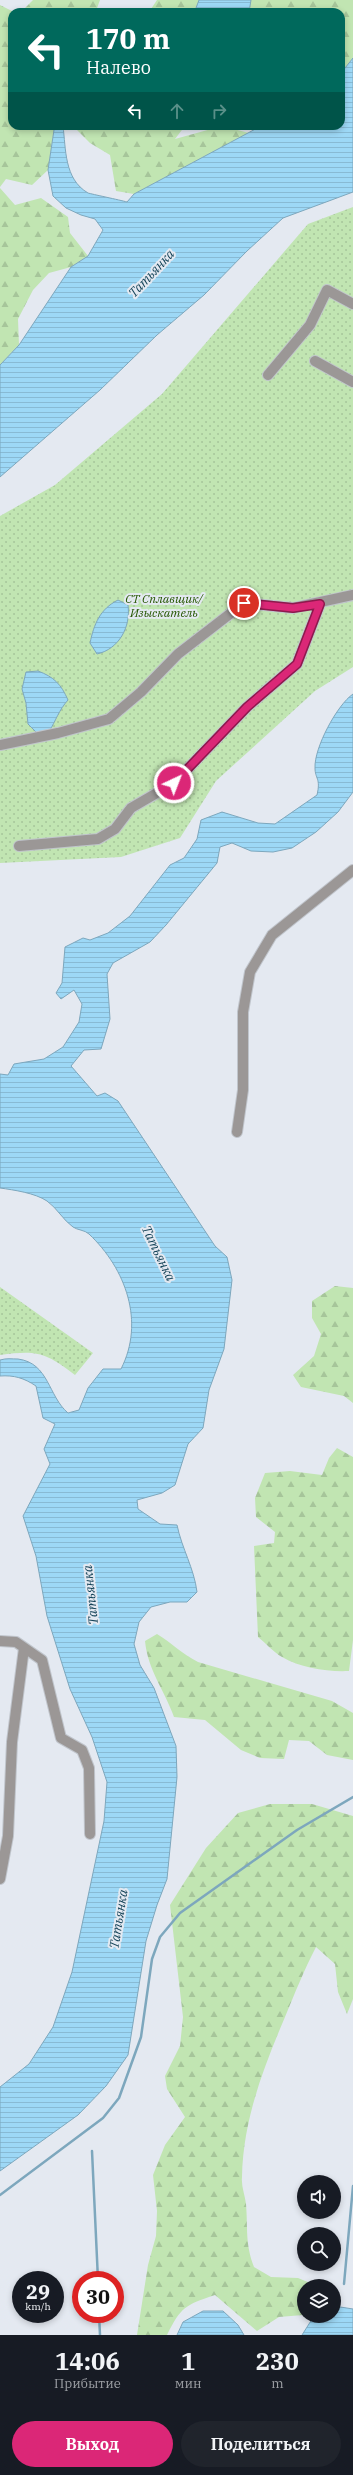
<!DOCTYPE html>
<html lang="ru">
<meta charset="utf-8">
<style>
body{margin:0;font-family:"IBM Plex Serif",serif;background:#20242c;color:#f1f3f6;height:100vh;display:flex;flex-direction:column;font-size:15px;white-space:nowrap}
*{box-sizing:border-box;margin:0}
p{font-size:13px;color:#9ea1a6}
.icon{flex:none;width:22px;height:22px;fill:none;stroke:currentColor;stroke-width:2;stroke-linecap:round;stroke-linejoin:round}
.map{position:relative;height:2335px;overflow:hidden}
.panel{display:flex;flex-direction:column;background:#171b24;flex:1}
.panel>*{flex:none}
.banner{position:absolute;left:8px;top:8px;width:337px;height:122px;border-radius:12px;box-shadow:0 2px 6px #0003;background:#00695c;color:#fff;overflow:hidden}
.tools{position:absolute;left:297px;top:2175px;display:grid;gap:8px}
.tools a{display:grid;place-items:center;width:44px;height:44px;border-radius:50%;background:#171b24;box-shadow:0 2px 6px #0003;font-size:20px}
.speed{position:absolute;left:12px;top:2271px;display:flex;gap:8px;font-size:20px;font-weight:700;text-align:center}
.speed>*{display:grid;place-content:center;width:52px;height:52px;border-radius:50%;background:#171b24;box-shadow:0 2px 6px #0003;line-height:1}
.speed small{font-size:10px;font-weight:400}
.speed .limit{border:6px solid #d22;background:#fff;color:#111}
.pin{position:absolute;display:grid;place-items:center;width:34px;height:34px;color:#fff;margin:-17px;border:2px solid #fff;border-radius:50%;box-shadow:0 1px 4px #0007}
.me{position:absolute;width:44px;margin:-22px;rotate:43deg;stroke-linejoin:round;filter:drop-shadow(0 0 3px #0008)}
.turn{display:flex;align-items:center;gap:14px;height:84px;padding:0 12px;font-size:18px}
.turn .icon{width:52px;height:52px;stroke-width:2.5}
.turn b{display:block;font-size:28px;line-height:34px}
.lanes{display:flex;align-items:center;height:38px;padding:0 12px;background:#0003;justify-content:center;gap:20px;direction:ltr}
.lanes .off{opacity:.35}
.eta{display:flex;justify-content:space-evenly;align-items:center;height:68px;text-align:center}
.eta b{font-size:24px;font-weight:700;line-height:28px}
.action{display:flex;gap:8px;margin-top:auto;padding:8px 12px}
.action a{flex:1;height:46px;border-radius:24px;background:#db2777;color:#fff;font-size:16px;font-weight:700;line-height:46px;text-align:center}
.action a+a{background:#20242c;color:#f1f3f6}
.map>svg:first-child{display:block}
.forest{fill:url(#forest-firs)}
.park{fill:url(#park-dots)}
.water{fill:url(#water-rules);stroke:#7da7bd}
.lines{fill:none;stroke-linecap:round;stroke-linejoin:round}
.stream{stroke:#7da7bd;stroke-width:2.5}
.minor-casing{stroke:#c0c5cc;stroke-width:12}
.minor{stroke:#9b9796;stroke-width:10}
.route-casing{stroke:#8e194d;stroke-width:10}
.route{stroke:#db2777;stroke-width:7}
.labels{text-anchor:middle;stroke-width:4;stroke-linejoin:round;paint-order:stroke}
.park-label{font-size:12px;font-style:italic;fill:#255600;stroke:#e4e9f1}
.water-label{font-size:13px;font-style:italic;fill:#144358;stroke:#e4e9f1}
</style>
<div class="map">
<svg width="353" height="2335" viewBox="0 0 353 2335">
<defs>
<pattern id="forest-firs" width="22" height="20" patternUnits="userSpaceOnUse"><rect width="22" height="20" fill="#c1e5b2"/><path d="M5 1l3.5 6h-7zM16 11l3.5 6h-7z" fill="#a6c59a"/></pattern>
<pattern id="park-dots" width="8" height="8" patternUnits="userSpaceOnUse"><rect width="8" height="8" fill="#c1e5b2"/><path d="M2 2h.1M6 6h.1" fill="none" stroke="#a6c59a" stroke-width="1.8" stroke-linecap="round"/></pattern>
<pattern id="water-rules" width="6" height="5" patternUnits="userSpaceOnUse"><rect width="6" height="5" fill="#9dd8f6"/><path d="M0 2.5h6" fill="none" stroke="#88bad4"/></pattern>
</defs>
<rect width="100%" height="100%" fill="#e4e9f1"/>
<!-- forest -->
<path class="forest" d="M33,0h67l-4,11 -4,1h-71z
M157,0h196v58l-12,15v-61h-192z
M0,5l14,7h-2v114h40l2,4 -6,40 -16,15 -26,-6 -6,8z
M73,126h112l-10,13 47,-13 27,7 -115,61 -18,-3 -6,-36 -20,-12z
M0,188l15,17 26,-7 27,19 2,16 18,23 -17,11 -22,6 -16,17 -15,29 1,26 -19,20z
M335,1286l18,2v115l-9,-7 -43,-9 -8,-12 21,-19 7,-22 -9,-16v-17z
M337,1448l16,9v183l-4,31c-22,1 -48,-3 -67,-14 -9,-5 -16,-14 -24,-20l-4,-91 20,-3 1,-11 -19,-15 -1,-19 10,-25 25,-2 32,4 7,-17z
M157,1634c15,9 25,20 41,28l134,39 21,12v47l-26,-5 -18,-14 -20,-1 -5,19 -24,-1 -19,-8 -36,-30 -31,-3c-10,-28 -26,-46 -29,-76z
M270,1804h42l41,12v183l-6,15 -9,-22 -3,-28 -19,-17c-12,23 -21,46 -31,70 -22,52 -42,103 -43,160 -1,9 3,18 4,27 2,25 -1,39 8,63l17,10 27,1 17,7 -11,1 -1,29 -24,2 -22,14 -42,-36c-30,10 -34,12 -48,40h-30l11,-70 8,-29 1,-25 -4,-36 12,-30 20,-28 -18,-28 -2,-13 15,-30 3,-29 -13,-112 36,-57 32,-35z"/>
<!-- park -->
<path class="park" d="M353,207v460l-38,24 -99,90 -36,57 -59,19 -121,6v-347l55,-31 107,-91 146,-170z
M0,1287l93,66 -18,22c-30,-23 -38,-25 -75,-20z"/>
<!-- water -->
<path class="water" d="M199,0h52l-2,12 -23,-2 -29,2 -1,-4z
M353,58v134l-70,26 -36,33 -43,44 -47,40 -57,55 -100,87v-112l19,-20 52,-78 17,-11 15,-26 -8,-11 -14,-4 -15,-7 -13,-12 -5,-26 6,-40 -2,-4h11c3,23 1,53 25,67 3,1 32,7 39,9l7,-8 127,-68h80v-53z
M118,600l10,5c3,22 -9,44 -31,49l-7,-11c4,-19 10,-34 28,-43z
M38,671c16,6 23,13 30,29 -9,10 -12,20 -19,32l-12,1 -9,-9 -2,-21 -4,-14 4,-17z
M353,694v98l-15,20 -22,20 -24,16 -19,4 -22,-1 -19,-8 -12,4 -3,16 -51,62 -16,17 -37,21 -6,11 3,45 -9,30 -17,1 -13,16 26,30 8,-3 13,8 97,145 12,11 5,23 -8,69 -15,41 -6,38 -15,16 -13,41 -13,8 -25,7 1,9 22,15 17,1c5,24 17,43 20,67l-10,10h-17l-19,5 -12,15 -5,22 6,21 14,23 22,58 1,31 -10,102 -10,26 -11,36 -18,114 -22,31 -28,29 -78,56v-84l29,-23 24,-37 19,-55 32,-151 3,-39 -15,-45 -22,-48 -23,-73 -11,-60 -13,-40 27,-52 -6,-15 11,-25 -12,-6 -7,-32c-12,-8 -22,-11 -36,-10v-16c7,-2 11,-1 18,-1 31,4 30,37 50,54l11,-3 9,-22 15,-19h18c24,-47 5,-100 -32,-135 -4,-4 -12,-4 -16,-7 -10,-7 -16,-19 -26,-26 -12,-8 -33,-11 -47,-13v-114l8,1 6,-11 30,-5 19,-12 16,-25 3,-18 -8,-14 -13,9 -5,-6 6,-10 3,-36 18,-9 7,2 18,-7 22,-17 40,-51 14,-7 13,-19 4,-19 21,-8 36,11 17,1 42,-29c4,-17 -2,-16 -2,-27 -1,-20 22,-63 38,-74z
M334,2306l19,3v26h-51l12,-19h20z
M203,2311h20l15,14 6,10h-67l6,-13z"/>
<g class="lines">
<!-- stream -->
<path class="stream" d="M92,2151l6,129
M0,2195l103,-77 16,-20 22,-61 11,-78 8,-22 20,-24 117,-83 56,-33
M344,2284l9,-98
M99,2314l1,21"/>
<!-- minor casing -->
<g class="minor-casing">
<path id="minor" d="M315,361l38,21
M268,375l42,-50 17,-35 26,14
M0,745l58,-12 51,-14 32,-27 37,-38 66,-51 49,5 60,-13
M19,846l79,-7 17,-10 16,-21 43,-25 73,-76 50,-43 23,-60
M237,1132l6,-42v-78l7,-40 22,-37 81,-65
M0,1641l16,1 26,18 19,78 21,12 7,18 1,66
M0,1879l8,-43 4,-94 12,-94"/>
</g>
<!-- minor -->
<use href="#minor" class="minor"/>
</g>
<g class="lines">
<!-- route casing -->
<g class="route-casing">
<path id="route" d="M174,783l73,-76 50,-43 23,-60 -27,4 -49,-5"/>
</g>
<!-- route -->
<use href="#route" class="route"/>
</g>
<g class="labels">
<!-- park labels -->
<g class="park-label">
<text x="164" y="603">СТ Сплавщик/<tspan x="164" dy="14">Изыскатель</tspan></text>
</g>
<!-- water labels -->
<g class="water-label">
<text transform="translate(151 273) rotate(-47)" y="5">Татьянка</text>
<text transform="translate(159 1253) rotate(64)" y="5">Татьянка</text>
<text transform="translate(90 1595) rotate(-96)" y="5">Татьянка</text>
<text transform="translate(118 1919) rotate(-81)" y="5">Татьянка</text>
</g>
</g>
</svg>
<div class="tools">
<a><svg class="icon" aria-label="sound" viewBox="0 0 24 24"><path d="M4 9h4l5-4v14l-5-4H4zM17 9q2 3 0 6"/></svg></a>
<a><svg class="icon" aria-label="search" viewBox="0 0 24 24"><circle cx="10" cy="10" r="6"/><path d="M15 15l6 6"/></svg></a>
<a><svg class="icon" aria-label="layers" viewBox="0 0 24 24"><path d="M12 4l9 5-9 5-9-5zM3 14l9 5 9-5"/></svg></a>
</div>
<div class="speed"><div>29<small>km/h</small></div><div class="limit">30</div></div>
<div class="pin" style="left:244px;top:603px;background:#d93025"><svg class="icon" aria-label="arrive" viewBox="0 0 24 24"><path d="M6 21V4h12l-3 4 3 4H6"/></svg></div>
<svg class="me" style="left:174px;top:783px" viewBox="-20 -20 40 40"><circle r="17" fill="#db2777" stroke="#fff" stroke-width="3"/><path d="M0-11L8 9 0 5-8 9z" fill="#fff"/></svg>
<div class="banner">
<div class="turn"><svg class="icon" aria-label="left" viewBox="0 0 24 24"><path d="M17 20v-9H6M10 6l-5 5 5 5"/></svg><div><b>170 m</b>Налево</div></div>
<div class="lanes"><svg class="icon" aria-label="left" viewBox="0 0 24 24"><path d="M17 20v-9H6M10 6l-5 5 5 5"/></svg><svg class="icon off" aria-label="ahead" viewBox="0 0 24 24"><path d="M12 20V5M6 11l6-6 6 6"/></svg><svg class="icon off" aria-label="right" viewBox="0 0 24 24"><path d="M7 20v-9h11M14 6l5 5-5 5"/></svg></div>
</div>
</div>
<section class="panel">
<div class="eta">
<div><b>14:06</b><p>Прибытие</p></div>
<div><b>1</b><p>мин</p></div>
<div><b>230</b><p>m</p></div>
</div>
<div class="action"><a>Выход</a><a>Поделиться</a></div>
</section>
